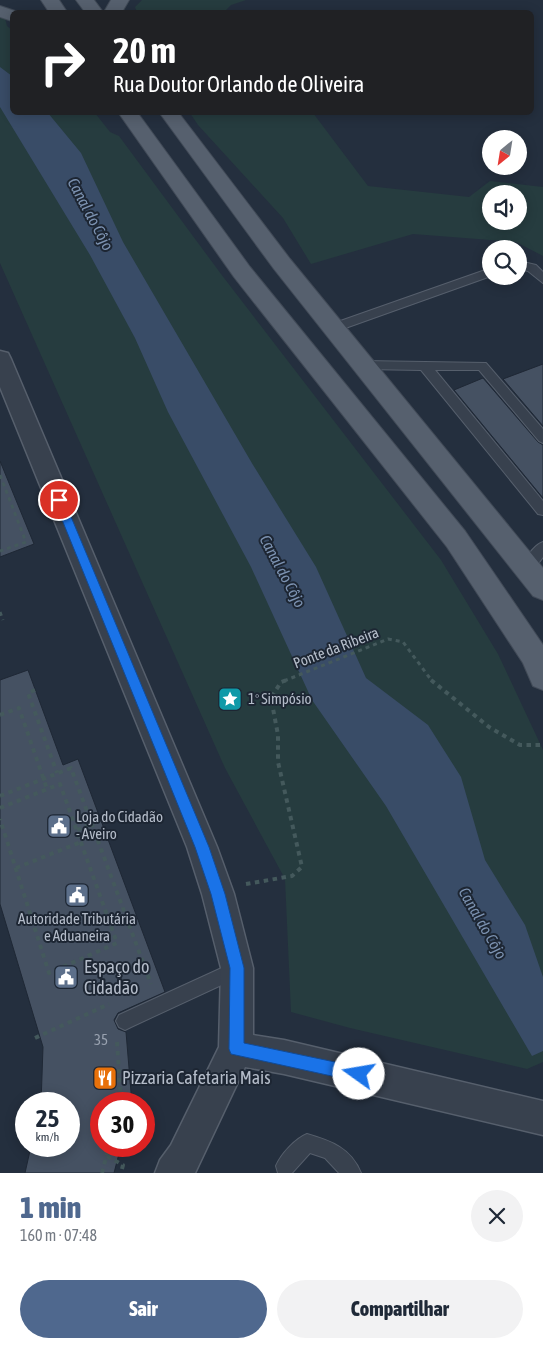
<!DOCTYPE html>
<html lang="pt">
<meta charset="utf-8">
<style>
body{margin:0;font-family:"Asap Condensed",sans-serif;background:#f2f2f3;color:#1f2937;height:100vh;display:flex;flex-direction:column;font-size:19px;white-space:nowrap}
*{box-sizing:border-box;margin:0}
p{font-size:16px;color:#747a83}
.icon{flex:none;width:28px;height:28px;fill:none;stroke:currentColor;stroke-width:2;stroke-linecap:round;stroke-linejoin:round}
.map{position:relative;height:1173px;overflow:hidden}
.details{display:flex;flex-direction:column;background:#fff;flex:1}
.details>*{flex:none}
.banner{position:absolute;left:10px;top:10px;width:524px;height:105px;border-radius:8px;box-shadow:0 2px 12px #0003;background:#202124;color:#fff;overflow:hidden}
.needle{width:32px;rotate:210deg}
.controls{position:absolute;left:482px;top:130px;display:grid;gap:10px}
.controls a{display:grid;place-items:center;width:45px;height:45px;border-radius:50%;background:#fff;box-shadow:0 2px 12px #0003;font-size:25px}
.speed{position:absolute;left:15px;top:1092px;display:flex;gap:10px;font-size:25px;font-weight:700;text-align:center}
.speed>*{display:grid;place-content:center;width:65px;height:65px;border-radius:50%;background:#fff;box-shadow:0 2px 12px #0003;line-height:1}
.speed small{font-size:12px;font-weight:400}
.speed .limit{border:8px solid #d22;background:#fff;color:#111}
.pin{position:absolute;display:grid;place-items:center;width:42px;height:42px;color:#fff;margin:-21px;border:2px solid #fff;border-radius:50%;box-shadow:0 1px 5px #0007}
.me{position:absolute;width:55px;margin:-28px;rotate:283deg;stroke-linejoin:round;filter:drop-shadow(0 0 4px #0008)}
.turn{display:flex;align-items:center;gap:18px;height:105px;padding:0 20px;font-size:22px}
.turn .icon{width:65px;height:65px;stroke-width:2.5}
.turn b{display:block;font-size:35px;line-height:42px}
.round{display:grid;place-items:center;flex:none;width:52px;height:52px;border-radius:26px;background:#f2f2f3}
.summary{display:flex;align-items:center;justify-content:space-between;height:85px;padding:0 20px}
h1{font-size:30px;font-weight:800;line-height:38px;color:#4f688e}
.button{display:flex;gap:10px;margin-top:auto;padding:10px 20px}
.button a{flex:1;height:58px;border-radius:30px;background:#4f688e;color:#fff;font-size:20px;font-weight:800;line-height:58px;text-align:center}
.button a+a{background:#f2f2f3;color:#1f2937}
.map>svg:first-child{display:block}
.green{fill:#263c3f;fill-rule:evenodd}
.water{fill:#394c67}
.building{fill:#455162;stroke:#1f2835}
.lines{fill:none;stroke-linecap:round;stroke-linejoin:round}
.lane-casing{stroke:#565f6c;stroke-width:2}
.street-casing{stroke:#565f6c;stroke-width:3}
.primary-casing{stroke:#414a57;stroke-width:2}
.path-far1{stroke:#44595c;stroke-width:3;stroke-dasharray:4 4;stroke-linecap:butt}
.path{stroke:#44595c;stroke-width:4;stroke-dasharray:4.5 4.5;stroke-linecap:butt}
.lane{fill:#38414e;fill-rule:evenodd}
.street{fill:#38414e;fill-rule:evenodd}
.primary{fill:#56606e;fill-rule:evenodd}
.route{fill:#1a73e8;stroke:#114b97}
.labels{text-anchor:middle;stroke-width:4;stroke-linejoin:round;paint-order:stroke}
.street-label{font-size:15px;fill:#b4bcc9;stroke:#1d2633}
.poi-label{font-size:15px;fill:#b4bcc9;stroke:#1d2633;text-anchor:start}
.near-number-label{font-size:15px;fill:#98a1af}
.water-label{font-size:16px;font-style:italic;fill:#7c92b1;stroke:#1d2633}
.near-poi-label{font-size:18px;fill:#b4bcc9;stroke:#1d2633;text-anchor:start}
</style>
<div class="map">
<svg width="543" height="1173" viewBox="0 0 543 1173">
<rect width="100%" height="100%" fill="#242f3e"/>
<!-- green -->
<path class="green" d="M142,0h104l-15,5 -7,7h-87l-2,-5z
M0,16l5,2 2,8 5,4v82l83,1 15,19 9,4 102,138 220,286 57,94 45,96v312l-16,7 -177,-41 -59,-16 -6,-133 -60,-111 -225,-505z
M190,113h123l55,73 101,11 21,-16 53,6v69l-27,-14 -103,-8 -102,30 -28,-46 -85,-93zM491,194h28v27h-28z"/>
<!-- water -->
<path class="water" d="M0,67l12,9v36l36,1 33,40 42,89 130,223 63,102 50,111 62,47 33,52 24,83 40,65 18,52v74l-11,5 -146,-250 -74,-106 -61,-133 -83,-155 -33,-74 -45,-83 -90,-148z"/>
<!-- building -->
<path class="building" d="M543,364v62l-40,-47z
M483,378l55,64 5,3v53l-89,-108z
M0,461l34,83 -34,13z
M28,670l35,95 15,-6 87,233 -47,21 -4,7 4,9 8,3 6,72h-31v42h20l-7,27h-89l6,-27h38v-42h-28l2,-57 -43,-143v-224z"/>
<g class="lines">
<!-- lane casing -->
<g class="lane-casing">
<path id="lane" d="M519,261l17,4 7,7v11l-15,-12 -9,-2z
M491,268v8l-154,55 -4,1 -6,-4 2,-3z
M364,361l122,2 57,66v14l-4,-2 -60,-71h-44l108,131v14l-5,-1 -117,-144 -57,-1 -6,-4z
M543,542v15l-11,15h-10l-2,-4c5,-9 14,-23 23,-26z
M237,961l6,2 2,6 -2,6 -112,52 -6,3 -6,-3 -3,-6 3,-6z
M307,1134c24,7 44,14 54,39h-22l-14,-15 -15,-5 -18,20h-14l-2,-7c5,-12 19,-27 31,-32z"/>
</g>
<!-- street casing -->
<g class="street-casing">
<path id="street" d="M0,351l8,2 3,6 206,488 17,47 19,74v67l31,5 259,61v34l-259,-61 -39,-7 -50,106h-40l5,-13 11,-15 48,-98 2,-79 -19,-74 -15,-47 -187,-460z"/>
</g>
<!-- primary casing -->
<g class="primary-casing">
<path id="primary" d="M41,0h18l8,12h-18z
M76,0h18l9,12h-18z
M111,0h18l-7,12h-18z
M0,6l18,6h-6v9l-12,-4z
M118,112h19l113,155 215,264 78,114v45l-10,-4 -10,-23 -76,-116 -213,-270z
M159,112h19l112,147 253,309v32l-10,-4 -259,-327z"/>
</g>
<!-- path-far1 -->
<path class="path-far1" d="M0,475l26,67 -26,9
M0,612l3,8
M284,681l104,-42 15,3 29,39"/>
<!-- path -->
<path class="path" d="M431,680l58,47 31,18h23
M35,690l-7,3 29,80
M0,715l19,-7 28,81
M0,796l71,-28 80,216
M0,808l60,-24 57,159 -68,30 -49,-154
M77,830l15,-6
M16,868l65,-26
M246,884l46,-8 10,-9 -24,-105v-27l-7,-37 10,-16 6,-2
M35,1038l74,-34
M117,1042l4,62
M107,1156l16,9 -2,8
M102,1173l7,-27"/>
<!-- lane -->
<use href="#lane" class="lane"/>
<!-- street -->
<use href="#street" class="street"/>
<!-- primary -->
<use href="#primary" class="primary"/>
</g>
<!-- route -->
<path class="route" d="M59,496l5,4 145,347 16,47 19,74v75l115,24 5,2 3,5 -3,6 -5,2 -128,-28 -2,-5 1,-81 -19,-74 -16,-47 -141,-347z"/>
<!-- icons -->
<defs>
<g id="sight-square" transform="scale(1.25)"><rect x="-9" y="-9" width="18" height="18" rx="4" fill="#0f9aa8" stroke="#1d2633"/><path d="M0-6L1.8-2.2L6-1.7L2.9 1.2L3.7 5.4L0 3.3L-3.7 5.4L-2.9 1.2L-6-1.7L-1.8-2.2Z" fill="#fff"/></g>
<g id="civic-square" transform="scale(1.25)"><rect x="-9" y="-9" width="18" height="18" rx="4" fill="#5c6f8a" stroke="#1d2633"/><path d="M-.6-6.5H3V-4.5H.6V-3L4-1V1h2V6H-6V1h2V-1L-.6-3ZM-1.2 2.5V6h2.4V2.5Z" fill="#fff"/></g>
<g id="restaurant-square" transform="scale(1.25)"><rect x="-9" y="-9" width="18" height="18" rx="4" fill="#e8710a" stroke="#1d2633"/><path d="M-5-6h1v4h1v-4h1v4h1v-4h1v5L-1.5 .5V6h-2V.5L-5-1ZM5-6V6H3V1.5H1.5Q1.5-4 5-6Z" fill="#fff"/></g>
</defs>
<g fill-rule="evenodd">
<use href="#sight-square" x="230" y="699"/>
<use href="#civic-square" x="59" y="826"/>
<use href="#civic-square" x="77" y="895"/>
<use href="#civic-square" x="66" y="977"/>
<use href="#restaurant-square" x="105" y="1078"/>
</g>
<g class="labels">
<!-- street labels -->
<g class="street-label">
<text transform="translate(336 648) rotate(-21)" y="5">Ponte da Ribeira</text>
</g>
<!-- poi labels -->
<g class="poi-label">
<text x="248" y="704">1º Simpósio</text>
<text x="76" y="822">Loja do Cidadão<tspan x="76" dy="17">- Aveiro</tspan></text>
<text x="77" y="924" text-anchor="middle">Autoridade Tributária<tspan x="77" dy="17">e Aduaneira</tspan></text>
</g>
<!-- near-number labels -->
<g class="near-number-label">
<text x="101" y="1045">35</text>
</g>
<!-- water labels -->
<g class="water-label">
<text transform="translate(91 214) rotate(62)" y="6">Canal do Côjo</text>
<text transform="translate(283 571) rotate(62)" y="6">Canal do Côjo</text>
<text transform="translate(483 923) rotate(60)" y="6">Canal do Côjo</text>
</g>
<!-- near-poi labels -->
<g class="near-poi-label">
<text x="84" y="973">Espaço do<tspan x="84" dy="21">Cidadão</tspan></text>
<text x="122" y="1084">Pizzaria Cafetaria Mais</text>
</g>
</g>
</svg>
<div class="controls">
<a><svg class="needle" viewBox="-14 -14 28 28"><path d="M0-13l5 13h-10z" fill="#e53935"/><path d="M0 13l5-13h-10z" fill="#747a83"/></svg></a>
<a><svg class="icon" aria-label="sound" viewBox="0 0 24 24"><path d="M4 9h4l5-4v14l-5-4H4zM17 9q2 3 0 6"/></svg></a>
<a><svg class="icon" aria-label="search" viewBox="0 0 24 24"><circle cx="10" cy="10" r="6"/><path d="M15 15l6 6"/></svg></a>
</div>
<div class="speed"><div>25<small>km/h</small></div><div class="limit">30</div></div>
<div class="pin" style="left:59px;top:500px;background:#d93025"><svg class="icon" aria-label="arrive" viewBox="0 0 24 24"><path d="M6 21V4h12l-3 4 3 4H6"/></svg></div>
<svg class="me" style="left:359px;top:1074px" viewBox="-20 -20 40 40"><circle r="19" fill="#fff"/><path d="M0-13L10 11 0 6-10 11z" fill="#1a73e8"/></svg>
<div class="banner">
<div class="turn"><svg class="icon" aria-label="right" viewBox="0 0 24 24"><path d="M7 20v-9h11M14 6l5 5-5 5"/></svg><div><b>20 m</b>Rua Doutor Orlando de Oliveira</div></div>
</div>
</div>
<section class="details">
<div class="summary"><div><h1>1 min</h1><p>160 m · 07:48</p></div><a class="round"><svg class="icon" aria-label="close" viewBox="0 0 24 24"><path d="M6 6l12 12M18 6L6 18"/></svg></a></div>
<div class="button"><a>Sair</a><a>Compartilhar</a></div>
</section>
